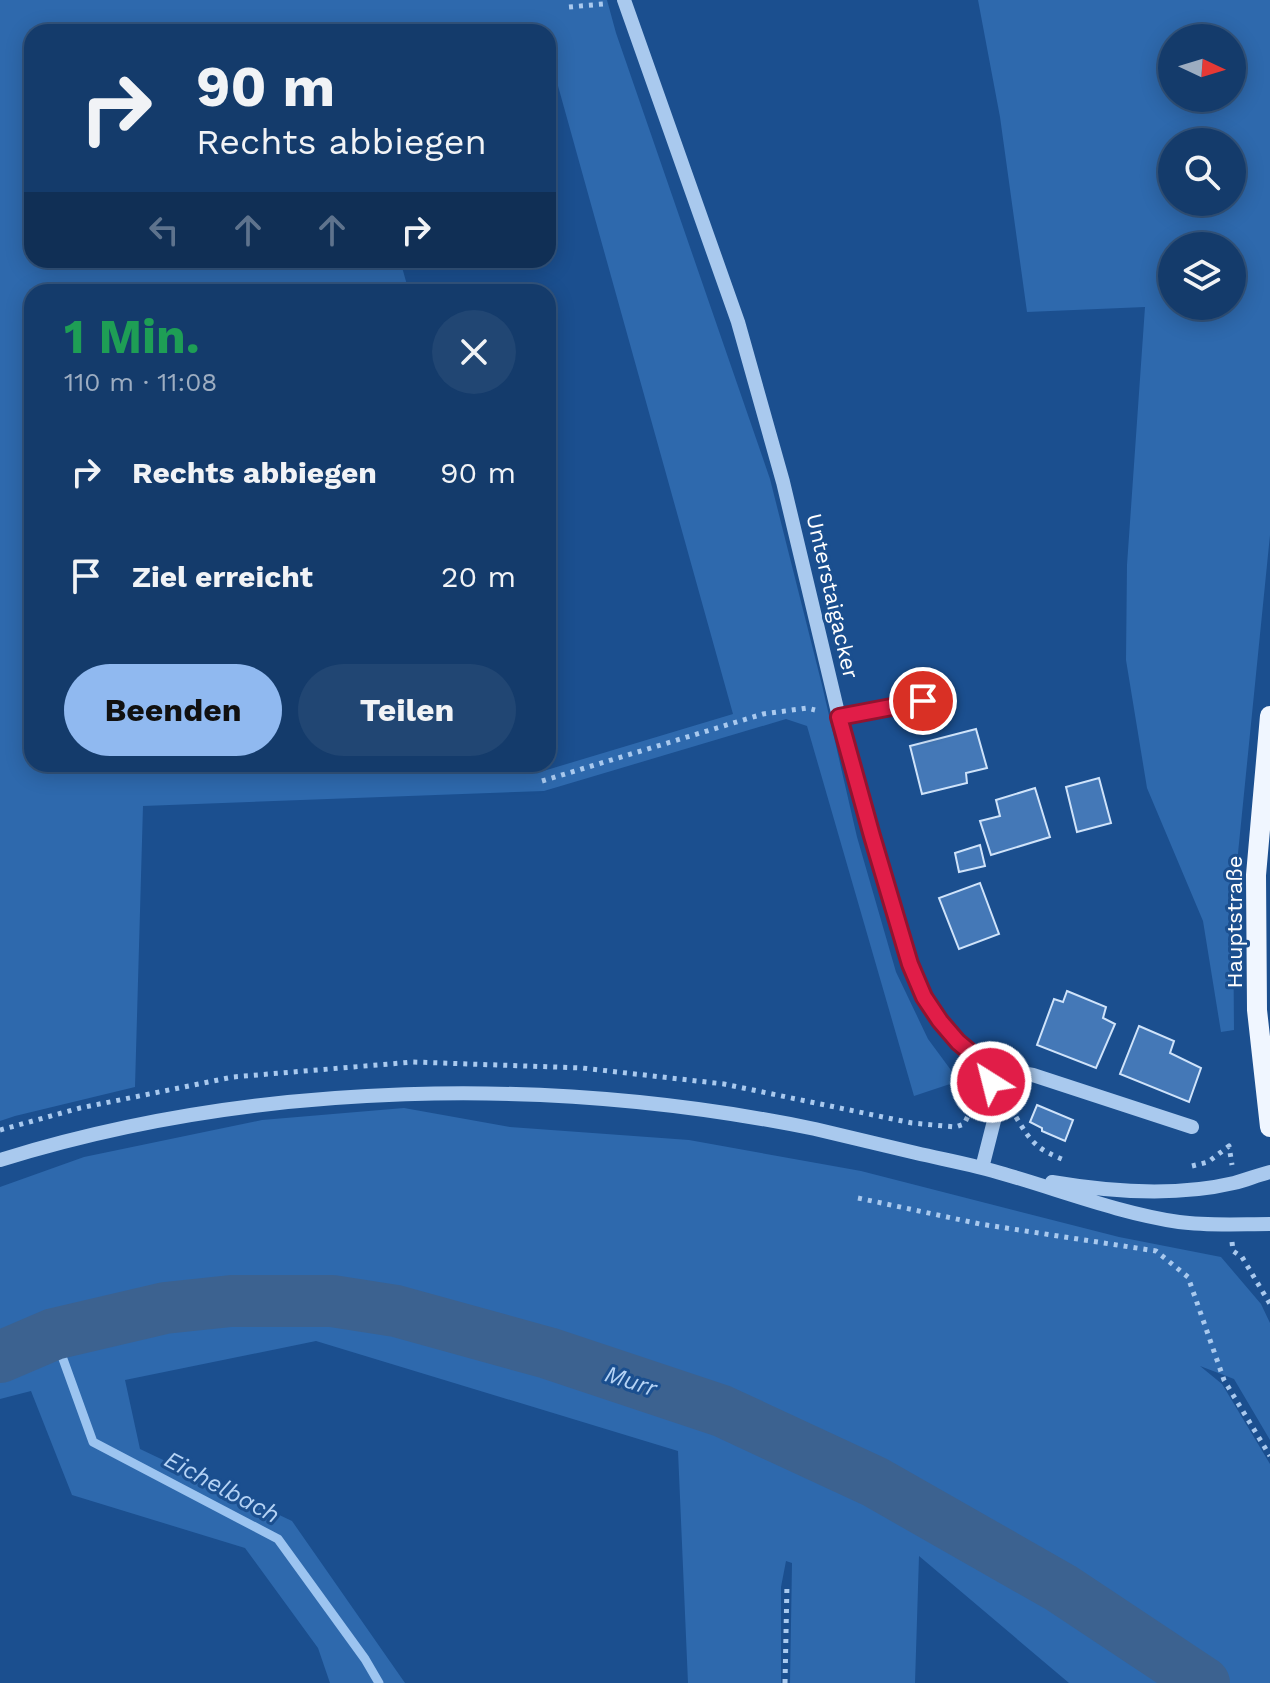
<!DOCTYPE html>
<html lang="de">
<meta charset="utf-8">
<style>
body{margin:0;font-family:"Work Sans",sans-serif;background:#214673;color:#f1f3f6;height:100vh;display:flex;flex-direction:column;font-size:30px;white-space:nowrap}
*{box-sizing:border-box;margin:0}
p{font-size:26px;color:#9dadc1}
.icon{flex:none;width:44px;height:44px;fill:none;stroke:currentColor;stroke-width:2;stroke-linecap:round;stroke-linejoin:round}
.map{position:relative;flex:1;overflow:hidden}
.panel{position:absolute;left:24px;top:284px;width:532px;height:488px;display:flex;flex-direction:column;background:#143b6b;border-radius:24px;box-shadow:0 4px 20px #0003,0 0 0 2px #33557e}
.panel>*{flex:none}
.top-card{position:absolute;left:24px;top:24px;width:532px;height:244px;border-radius:24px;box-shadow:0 4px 20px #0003,0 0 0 2px #33557e;background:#143b6b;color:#f1f3f6;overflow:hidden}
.needle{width:52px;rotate:94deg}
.controls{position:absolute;left:1158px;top:24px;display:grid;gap:16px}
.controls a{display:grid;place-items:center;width:88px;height:88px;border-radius:50%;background:#143b6b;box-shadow:0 4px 20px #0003,0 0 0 2px #33557e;font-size:40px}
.pin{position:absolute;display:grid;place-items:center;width:68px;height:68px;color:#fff;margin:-34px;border:4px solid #fff;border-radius:50%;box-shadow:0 2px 8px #0007}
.me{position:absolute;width:88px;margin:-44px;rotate:324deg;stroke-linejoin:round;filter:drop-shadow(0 0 6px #0008)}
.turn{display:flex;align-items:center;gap:28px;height:168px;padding:0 40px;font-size:36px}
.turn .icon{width:104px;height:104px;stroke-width:2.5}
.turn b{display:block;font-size:56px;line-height:68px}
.lanes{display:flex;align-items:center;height:76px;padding:0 40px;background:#0003;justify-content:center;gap:40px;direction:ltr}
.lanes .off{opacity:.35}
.round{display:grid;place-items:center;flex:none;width:84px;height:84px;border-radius:42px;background:#214673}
.head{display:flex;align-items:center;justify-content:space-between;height:136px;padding:0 40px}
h1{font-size:48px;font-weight:700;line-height:60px;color:#1e9e55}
.button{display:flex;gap:16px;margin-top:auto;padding:16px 40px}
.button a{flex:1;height:92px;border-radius:48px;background:#90b9f0;color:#111;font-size:32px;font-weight:700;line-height:92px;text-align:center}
.button a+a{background:#214673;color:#f1f3f6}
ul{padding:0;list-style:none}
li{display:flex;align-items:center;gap:24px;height:104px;padding:0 40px}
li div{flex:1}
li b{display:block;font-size:30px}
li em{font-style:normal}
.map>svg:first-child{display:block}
.green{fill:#2e69ad;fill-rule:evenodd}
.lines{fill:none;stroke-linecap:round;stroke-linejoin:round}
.stream{stroke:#9cc4f0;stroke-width:9}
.river{stroke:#3c6290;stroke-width:52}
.building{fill:#4478b7;stroke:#cfe3fa;stroke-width:2}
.path{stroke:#a9c9ee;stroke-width:5;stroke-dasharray:4 6;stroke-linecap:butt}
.minor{stroke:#a9c9ee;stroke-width:14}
.major{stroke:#f0f6ff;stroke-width:20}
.route-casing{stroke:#92132f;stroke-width:20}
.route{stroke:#e11d48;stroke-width:14}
.labels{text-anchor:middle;stroke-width:6;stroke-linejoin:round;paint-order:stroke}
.street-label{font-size:22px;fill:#fff;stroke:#1b4f8f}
.water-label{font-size:24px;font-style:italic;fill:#b5d3f5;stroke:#1b4f8f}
</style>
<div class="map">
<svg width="1270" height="1683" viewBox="0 0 1270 1683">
<rect width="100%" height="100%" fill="#1b4f8f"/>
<!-- green -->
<path class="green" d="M0,0h607l9,33 154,446 52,206 35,152 39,135 32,67 31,42 -45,15 -107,-370 -21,-7 -242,72 -401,15 -8,281 -120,29 -15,5zM32,32h516v18l185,664 -193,58 -3,-8h-505v-472h377l-9,-32h-368z
M978,0h292v535l-37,368 1,127 -13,2 -18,-111 -56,-133 -21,-128 1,-95 18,-258 -118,5 -27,-195zM1172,38h60v60h-60zM1172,142h60v60h-60zM1172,246h60v60h-60z
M404,1108l106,19 179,13 172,31 258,66 102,20 40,47 9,19v117l-36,-61 -34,-13 22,18 48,80v219h-201l-150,-127 -4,127h-125l2,-120 -6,-2 -5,26v96h-93l-10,-232 -362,-110 -191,39 15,69 152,72 113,162h-75l-12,-35 -73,-100 -173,-53 -41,-104 -31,8v-212l84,-30 178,-37z"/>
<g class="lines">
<!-- stream -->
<path class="stream" d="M54,1334l39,108 185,97 87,120 14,24"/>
<!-- river -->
<path class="river" d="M0,1357l54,-23 111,-26 66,-7h101l64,10 152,42 174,58 153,71 186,106 143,95"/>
</g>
<!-- building -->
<path class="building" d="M976,729l11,39 -21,5 1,10 -45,11 -12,-48z
M1099,778l12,45 -34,9 -11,-45z
M1035,788l15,49 -59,18 -11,-34 20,-5 -4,-16z
M980,845l5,21 -26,6 -4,-19z
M980,883l19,51 -40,15 -20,-51z
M1067,991l39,16 -3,11 12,6 -19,44 -59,-23 17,-46 9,3z
M1139,1026l35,15 -4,12 31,15 -12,34 -69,-28z
M1037,1105l36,15 -8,21 -23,-10v-3l-12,-6z"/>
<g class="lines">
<!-- path -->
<path class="path" d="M569,7l34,-3
M542,781l221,-67 44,-6 8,2
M1016,1117c16,27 22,33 51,44
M0,1130l80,-22 153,-31 180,-15 169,6 142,16 188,39 43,4 9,-3 7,-14h6
M1192,1166l16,-4 21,-16 3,19
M858,1198l122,26 176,27 32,26 36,103 46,76
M1232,1242l1,9 9,6 28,47
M785,1683l2,-100"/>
<!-- minor -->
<path class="minor" d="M624,0l114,322 45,160 56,235 33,119 38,128 14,33 16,24 18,21 30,25 45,8 159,52
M839,717l84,-16
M0,1160c257,-80 552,-85 815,-31 34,8 67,16 101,24 30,7 59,12 88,21 59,17 115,39 175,48 30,4 61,2 91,2
M982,1168l14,-55 -1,-15 -7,-31
M1052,1182c59,10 123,15 182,1 12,-3 24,-8 36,-11"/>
<!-- major -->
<path class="major" d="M1270,716l-14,159 1,135 13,117"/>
</g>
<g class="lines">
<!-- route casing -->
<g class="route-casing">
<path id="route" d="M923,701l-84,16 33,119 38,128 14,33 16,24 18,21 30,25 3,15"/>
</g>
<!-- route -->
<use href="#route" class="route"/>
</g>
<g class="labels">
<!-- street labels -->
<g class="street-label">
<text transform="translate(833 596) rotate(77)" y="8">Unterstaigacker</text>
<text transform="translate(1234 922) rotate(-90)" y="8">Hauptstraße</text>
</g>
<!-- water labels -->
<g class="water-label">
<text transform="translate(631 1381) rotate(18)" y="8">Murr</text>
<text transform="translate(222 1487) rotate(28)" y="8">Eichelbach</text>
</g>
</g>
</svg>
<div class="controls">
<a><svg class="needle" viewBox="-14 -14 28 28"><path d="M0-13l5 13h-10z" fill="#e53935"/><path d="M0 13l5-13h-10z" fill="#9dadc1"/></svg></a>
<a><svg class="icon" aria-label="search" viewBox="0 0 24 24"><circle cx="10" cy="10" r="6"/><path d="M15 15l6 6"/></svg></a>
<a><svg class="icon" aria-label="layers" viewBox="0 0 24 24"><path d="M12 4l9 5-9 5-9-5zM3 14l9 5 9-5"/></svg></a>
</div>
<div class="pin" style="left:923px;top:701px;background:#d93025"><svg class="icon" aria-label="arrive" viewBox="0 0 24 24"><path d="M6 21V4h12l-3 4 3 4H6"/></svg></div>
<svg class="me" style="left:991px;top:1082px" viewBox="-20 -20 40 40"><circle r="17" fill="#e11d48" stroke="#fff" stroke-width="3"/><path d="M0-11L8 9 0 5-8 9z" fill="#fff"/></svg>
<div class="top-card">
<div class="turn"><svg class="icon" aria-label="right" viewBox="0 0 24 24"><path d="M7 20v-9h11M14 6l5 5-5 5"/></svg><div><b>90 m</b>Rechts abbiegen</div></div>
<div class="lanes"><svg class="icon off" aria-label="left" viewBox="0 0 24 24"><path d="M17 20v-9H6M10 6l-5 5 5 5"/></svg><svg class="icon off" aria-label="ahead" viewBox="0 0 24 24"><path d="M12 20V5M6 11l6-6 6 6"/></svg><svg class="icon off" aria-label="ahead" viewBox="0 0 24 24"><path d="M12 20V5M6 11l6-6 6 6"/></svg><svg class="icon" aria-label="right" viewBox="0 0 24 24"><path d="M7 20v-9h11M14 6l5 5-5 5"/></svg></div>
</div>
<section class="panel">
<div class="head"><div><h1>1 Min.</h1><p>110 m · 11:08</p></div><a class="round"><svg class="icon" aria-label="close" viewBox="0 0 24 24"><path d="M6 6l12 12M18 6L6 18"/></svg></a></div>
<ul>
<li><svg class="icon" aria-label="right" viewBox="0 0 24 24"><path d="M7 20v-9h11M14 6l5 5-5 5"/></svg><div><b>Rechts abbiegen</b></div><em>90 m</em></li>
<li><svg class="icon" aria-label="arrive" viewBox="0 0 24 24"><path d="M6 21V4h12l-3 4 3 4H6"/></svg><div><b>Ziel erreicht</b></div><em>20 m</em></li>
</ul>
<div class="button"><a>Beenden</a><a>Teilen</a></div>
</section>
</div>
